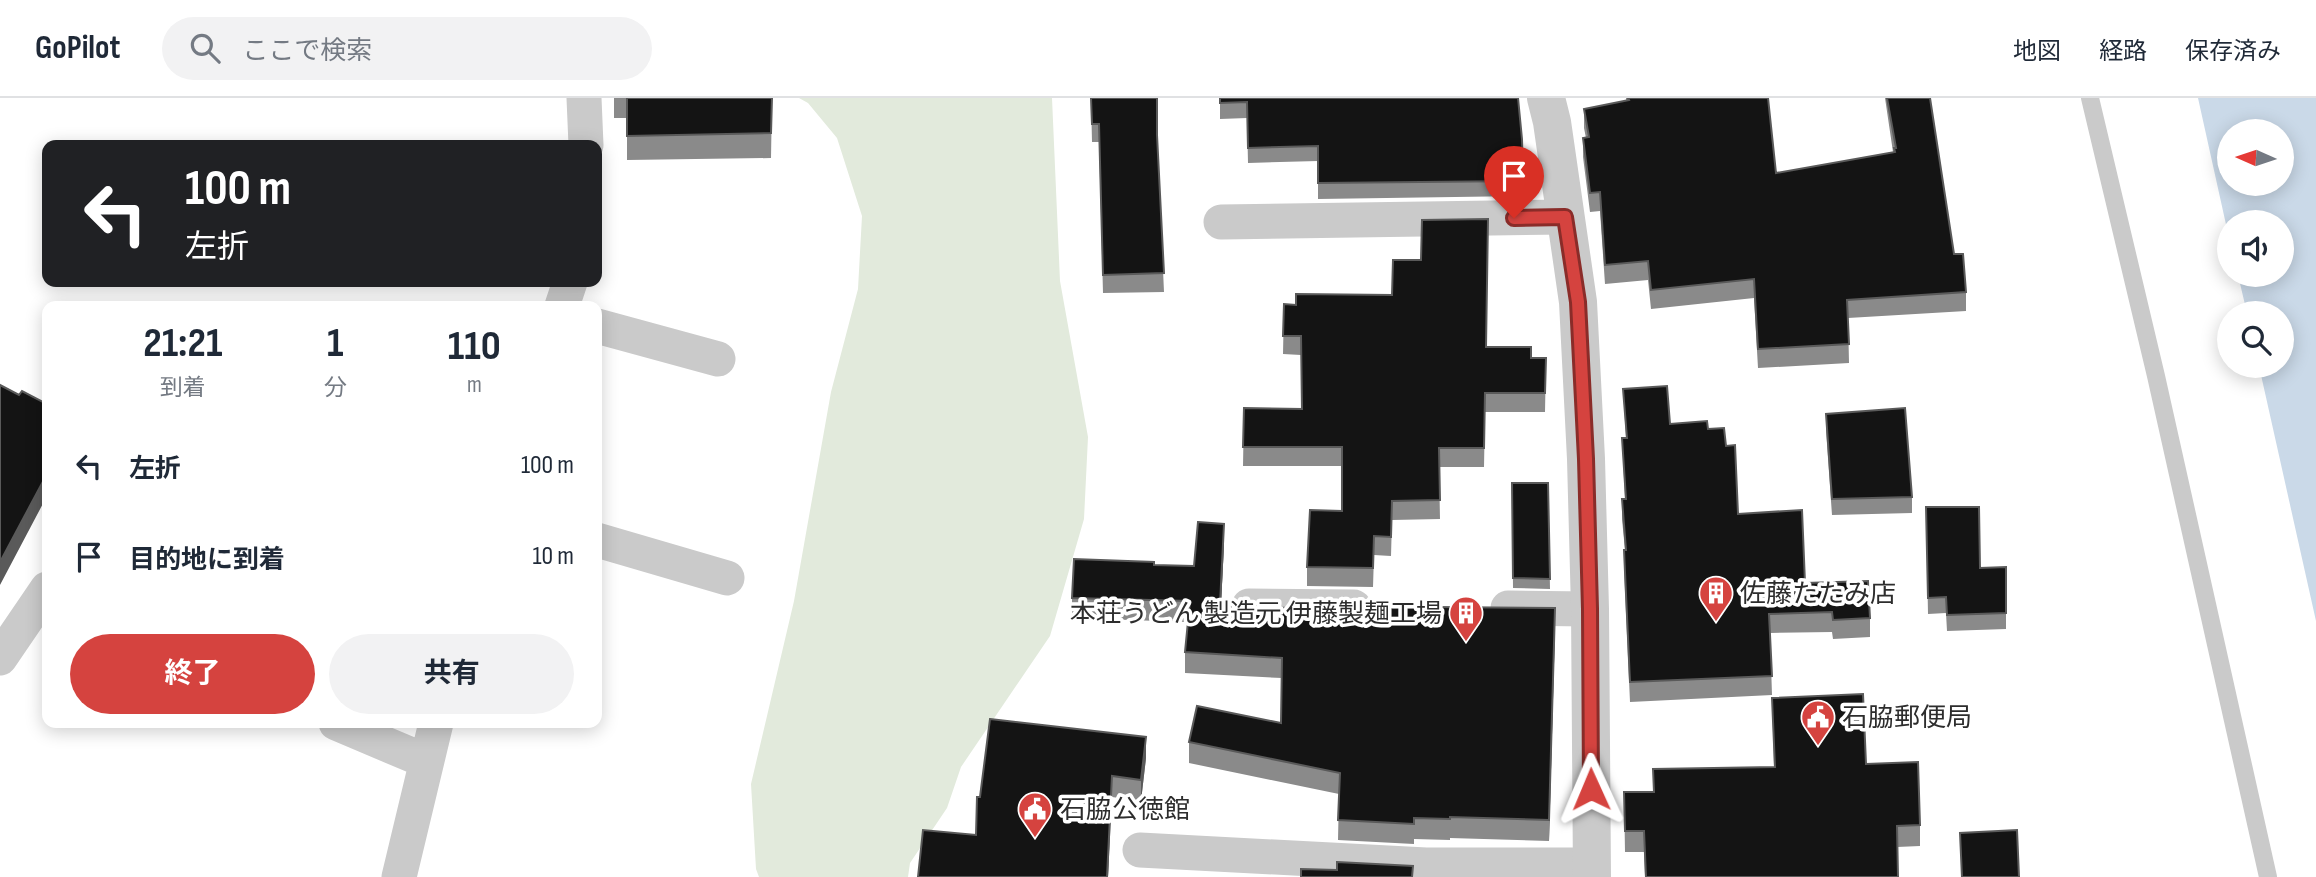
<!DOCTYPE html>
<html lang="ja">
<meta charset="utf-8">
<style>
body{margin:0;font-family:"Sofia Sans Condensed","Noto Sans JP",sans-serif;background:#f2f2f3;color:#1f2937;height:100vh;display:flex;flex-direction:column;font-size:26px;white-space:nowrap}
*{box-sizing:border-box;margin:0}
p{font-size:23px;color:#747a83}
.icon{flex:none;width:38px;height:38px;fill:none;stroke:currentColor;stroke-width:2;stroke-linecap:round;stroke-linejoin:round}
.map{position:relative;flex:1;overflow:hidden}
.details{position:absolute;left:42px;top:203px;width:560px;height:427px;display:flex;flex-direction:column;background:#fff;border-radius:14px;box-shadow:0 4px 18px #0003}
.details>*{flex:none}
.top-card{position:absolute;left:42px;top:42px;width:560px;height:147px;border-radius:14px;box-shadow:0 4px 18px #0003;background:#202124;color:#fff;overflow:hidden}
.needle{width:46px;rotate:273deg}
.buttons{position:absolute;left:2217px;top:21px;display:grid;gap:14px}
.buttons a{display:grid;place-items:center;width:77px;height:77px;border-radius:50%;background:#fff;box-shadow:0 4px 18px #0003;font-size:35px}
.pin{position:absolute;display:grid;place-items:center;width:60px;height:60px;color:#fff;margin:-72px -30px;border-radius:50% 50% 50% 0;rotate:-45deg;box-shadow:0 0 7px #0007}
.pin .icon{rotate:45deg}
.me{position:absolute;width:77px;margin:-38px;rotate:359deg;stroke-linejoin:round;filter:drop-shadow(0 0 5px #0008)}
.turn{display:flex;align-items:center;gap:24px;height:147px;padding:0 28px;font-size:32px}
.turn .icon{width:91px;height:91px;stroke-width:2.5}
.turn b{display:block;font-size:49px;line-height:60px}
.eta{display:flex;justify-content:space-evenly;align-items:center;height:119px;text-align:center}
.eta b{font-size:42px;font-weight:700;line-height:49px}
.action{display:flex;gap:14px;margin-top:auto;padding:14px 28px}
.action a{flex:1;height:80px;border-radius:42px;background:#d5433f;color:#fff;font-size:28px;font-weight:700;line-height:80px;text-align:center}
.action a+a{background:#f2f2f3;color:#1f2937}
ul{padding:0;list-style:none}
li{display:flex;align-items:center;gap:21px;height:91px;padding:0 28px}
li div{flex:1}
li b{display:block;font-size:26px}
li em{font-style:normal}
header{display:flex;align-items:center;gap:42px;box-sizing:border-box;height:98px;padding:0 35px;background:#fff;border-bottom:2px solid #e0e1e3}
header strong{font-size:33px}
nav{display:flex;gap:38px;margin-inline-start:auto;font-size:24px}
.search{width:490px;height:63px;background:#f2f2f3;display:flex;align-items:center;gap:18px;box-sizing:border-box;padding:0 24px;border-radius:38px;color:#747a83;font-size:26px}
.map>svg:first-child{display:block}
.green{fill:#e2eadc}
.water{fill:#cad9e8;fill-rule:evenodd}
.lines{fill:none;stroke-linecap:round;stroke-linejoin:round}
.service{stroke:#cacaca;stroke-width:18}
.minor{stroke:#cacaca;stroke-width:35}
.tertiary{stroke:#cacaca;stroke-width:38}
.wall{fill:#8a8a8a}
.shaded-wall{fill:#5a5a5a}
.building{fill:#141414;stroke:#5a5a5a;stroke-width:2}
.route-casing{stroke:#8a2c29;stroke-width:18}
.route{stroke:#d5433f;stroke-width:12}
.labels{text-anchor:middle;stroke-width:7;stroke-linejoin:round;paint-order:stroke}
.poi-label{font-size:26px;fill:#2d2d2d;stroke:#fff;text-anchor:start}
</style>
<header>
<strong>GoPilot</strong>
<div class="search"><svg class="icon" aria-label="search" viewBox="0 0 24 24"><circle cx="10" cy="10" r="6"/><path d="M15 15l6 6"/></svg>ここで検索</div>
<nav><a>地図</a><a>経路</a><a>保存済み</a></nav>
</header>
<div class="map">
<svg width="2316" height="779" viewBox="0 0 2316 779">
<rect width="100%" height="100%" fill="#fff"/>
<!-- green -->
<path class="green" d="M799,0h253l8,183 28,156 -4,82 -34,117 -89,131 -14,41 -37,55 -2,14h-149l-3,-8 -5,-85 43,-183 37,-209 27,-103 4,-73 -25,-78 -29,-35z"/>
<!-- water -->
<path class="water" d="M2198,0h118v523l-57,-255h23v-53h-35l-9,-38h44v-53h-52l-1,16zM2230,33h52v53h-52z"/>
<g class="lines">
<!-- service -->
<path class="service" d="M2090,0l66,278 112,501"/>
<!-- minor -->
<path class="minor" d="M584,0l2,47
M1221,124l344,-5
M562,208l8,-24
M597,228l121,33
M597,442l130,38
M1249,508l105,1
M1508,510l82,1
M0,560l47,-69
M336,625l90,38
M1140,752l286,15h166
M399,779l37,-154"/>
<!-- tertiary -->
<path class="tertiary" d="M1546,0l6,24 26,180 8,157 4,150 2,268"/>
</g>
<!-- wall -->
<path class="wall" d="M614,0h158l-1,60 -144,2v-42h-13z
M1091,0l66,38 7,156 -61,1 -4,-151h-7z
M1220,0l302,41 1,57 -205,3v-38l-70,2 -1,-45 -27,1z
M1626,0h142l8,75 117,-21 -8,-54h45l24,156 12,38v19l-118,7 1,45 -91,5 -4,-70 -103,11 -3,-29 -43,4 -5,-73 -10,1 -7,-55v-19h3l-2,-10v-19l42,-8z
M1284,206l202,43 45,11h15l-1,54h-60l-1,55h-45l1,52 -48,1 -1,36 -17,-1 -1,32 -66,-1v-19l35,-56v-45h-99l1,-58 58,1 -1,-54 -18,-1z
M1623,291l47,35 38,5 18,17 12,68 67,69 65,35v19l-37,2 -1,-7 -62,1 2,62 -142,7 -6,-133 1,-19 -3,-31v-20h3l-3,-61h4z
M1826,316l86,83v16l-80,2 -6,-85z
M1512,385h36l2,106 -37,-1z
M1926,409l54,61 26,-1v62l-59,2 -1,-18 -18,1z
M1224,447l-3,59 334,25 -6,212 -99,-3v2l-36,-1v5l-76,-4 1,-46 -150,-31v-21l92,-19 1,-45 -97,-5v-21l3,-30 -116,-4v-20l82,-33 40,1z
M1772,600l94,66 54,61v21l-23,1 1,30h-253l-1,-25h-19l-1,-60h29v-23l121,-2z
M1146,660l-5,43 -29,-4 -4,80h-190l58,-42z"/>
<!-- shaded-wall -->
<path class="shaded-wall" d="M47,376v22l-47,89v-23z
M1224,426v21l-4,80v-21z
M1555,510v21l-6,212v-21z
M1146,639v21l-5,43v-21z
M1112,678l-4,101h-1z"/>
<!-- building -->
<path class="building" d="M627,0h145l-1,35 -144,3z
M1091,0h66v37l7,138 -61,2 -4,-151h-7z
M1220,0h298l4,41 1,42 -205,2v-37l-70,2 -1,-46 -27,1z
M1628,0h140l8,75 119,-21 -1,-4h2l-9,-50h43l24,156h9l3,38 -119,8 2,44 -91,5 -4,-70 -103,11 -3,-29 -43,4 -5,-73 -10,1 -7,-55 6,-1 -5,-28 45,-9z
M1488,121l-2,128h45v11h15l-1,35h-60l-1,55h-45l1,52 -48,1 -1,36 -17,-1 -1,32 -66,-1 3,-57 32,1v-64h-99l1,-39 58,1 -1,-73h-18l1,-32 12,1v-11l96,1 1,-35h28l1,-40z
M0,287l19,10 3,-4 25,13v70l-47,88z
M1667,288l3,38 37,-3 1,8 16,-1 2,18 9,-1 3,69 64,-4 3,73 63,-2 2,37 -37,2 -1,-8 -63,2 3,62 -142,6 -6,-132h2l-4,-51h4l-4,-61h5l-4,-49z
M1905,310l7,89 -80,2 -6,-85z
M1512,385h36l2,96 -37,-1z
M1926,409h53l1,61 26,-1v46l-59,2 -1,-18 -18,1z
M1198,424l26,2 -4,80 85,5 1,-3 249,2 -6,212 -99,-3v2l-36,-1v6l-76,-4 2,-47 -151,-31 8,-36 84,17 1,-65 -97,-6 5,-51 -118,-3 2,-39 80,3v3l40,1z
M1863,596l3,70 52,-2 2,63 -23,1 1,51h-252l-2,-46h-19l-1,-39h30l-1,-23 122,-2 -3,-69z
M990,621l156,18 -5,43 -29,-4 -5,101h-189l5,-47 53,5 1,-38h3z
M2017,732l2,47h-57l-2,-44z
M1337,764l76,4 -1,11h-111v-8l36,1z"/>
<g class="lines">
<!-- route casing -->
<g class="route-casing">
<path id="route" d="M1514,120l51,-1 13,85 8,157 4,150 1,180"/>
</g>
<!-- route -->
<use href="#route" class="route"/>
</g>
<!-- icons -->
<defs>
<g id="building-pin" transform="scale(1.75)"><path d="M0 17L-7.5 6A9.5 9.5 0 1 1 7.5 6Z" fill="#d5433f" stroke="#fff"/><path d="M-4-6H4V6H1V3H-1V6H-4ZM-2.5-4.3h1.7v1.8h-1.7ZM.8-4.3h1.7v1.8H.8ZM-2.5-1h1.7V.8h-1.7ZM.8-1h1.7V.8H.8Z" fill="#fff"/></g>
<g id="civic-pin" transform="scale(1.75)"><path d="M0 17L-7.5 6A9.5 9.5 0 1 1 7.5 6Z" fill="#d5433f" stroke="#fff"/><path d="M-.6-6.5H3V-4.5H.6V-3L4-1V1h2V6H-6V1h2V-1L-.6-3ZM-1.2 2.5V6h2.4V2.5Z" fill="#fff"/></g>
</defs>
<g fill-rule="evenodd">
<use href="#building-pin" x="1716" y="495"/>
<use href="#building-pin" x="1466" y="515"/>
<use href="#civic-pin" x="1818" y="619"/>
<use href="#civic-pin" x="1035" y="711"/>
</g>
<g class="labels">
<!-- poi labels -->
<g class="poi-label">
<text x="1740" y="504">佐藤たたみ店</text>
<text x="1442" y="524" text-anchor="end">本荘うどん 製造元 伊藤製麺工場</text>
<text x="1842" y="628">石脇郵便局</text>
<text x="1060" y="720">石脇公徳館</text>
</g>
</g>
</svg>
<div class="buttons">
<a><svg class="needle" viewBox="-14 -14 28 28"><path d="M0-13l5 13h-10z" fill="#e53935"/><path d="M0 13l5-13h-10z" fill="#747a83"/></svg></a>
<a><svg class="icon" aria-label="sound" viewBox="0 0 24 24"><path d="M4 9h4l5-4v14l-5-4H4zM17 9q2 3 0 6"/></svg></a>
<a><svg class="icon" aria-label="search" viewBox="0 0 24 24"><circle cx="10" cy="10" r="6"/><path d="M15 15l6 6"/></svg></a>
</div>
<div class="pin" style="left:1514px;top:120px;background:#d93025"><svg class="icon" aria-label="arrive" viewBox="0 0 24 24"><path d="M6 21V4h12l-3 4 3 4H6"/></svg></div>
<svg class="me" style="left:1591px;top:691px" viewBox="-20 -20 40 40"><path d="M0-17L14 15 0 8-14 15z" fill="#d5433f" stroke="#fff" stroke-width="4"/></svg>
<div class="top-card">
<div class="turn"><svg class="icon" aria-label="left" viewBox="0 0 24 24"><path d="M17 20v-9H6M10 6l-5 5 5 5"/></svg><div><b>100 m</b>左折</div></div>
</div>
<section class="details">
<div class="eta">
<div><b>21:21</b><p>到着</p></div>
<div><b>1</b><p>分</p></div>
<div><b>110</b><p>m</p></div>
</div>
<ul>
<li><svg class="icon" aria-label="left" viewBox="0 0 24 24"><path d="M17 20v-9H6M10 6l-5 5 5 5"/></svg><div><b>左折</b></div><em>100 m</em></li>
<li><svg class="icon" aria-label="arrive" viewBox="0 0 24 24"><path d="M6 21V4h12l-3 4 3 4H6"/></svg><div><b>目的地に到着</b></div><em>10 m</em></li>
</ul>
<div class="action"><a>終了</a><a>共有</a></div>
</section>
</div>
